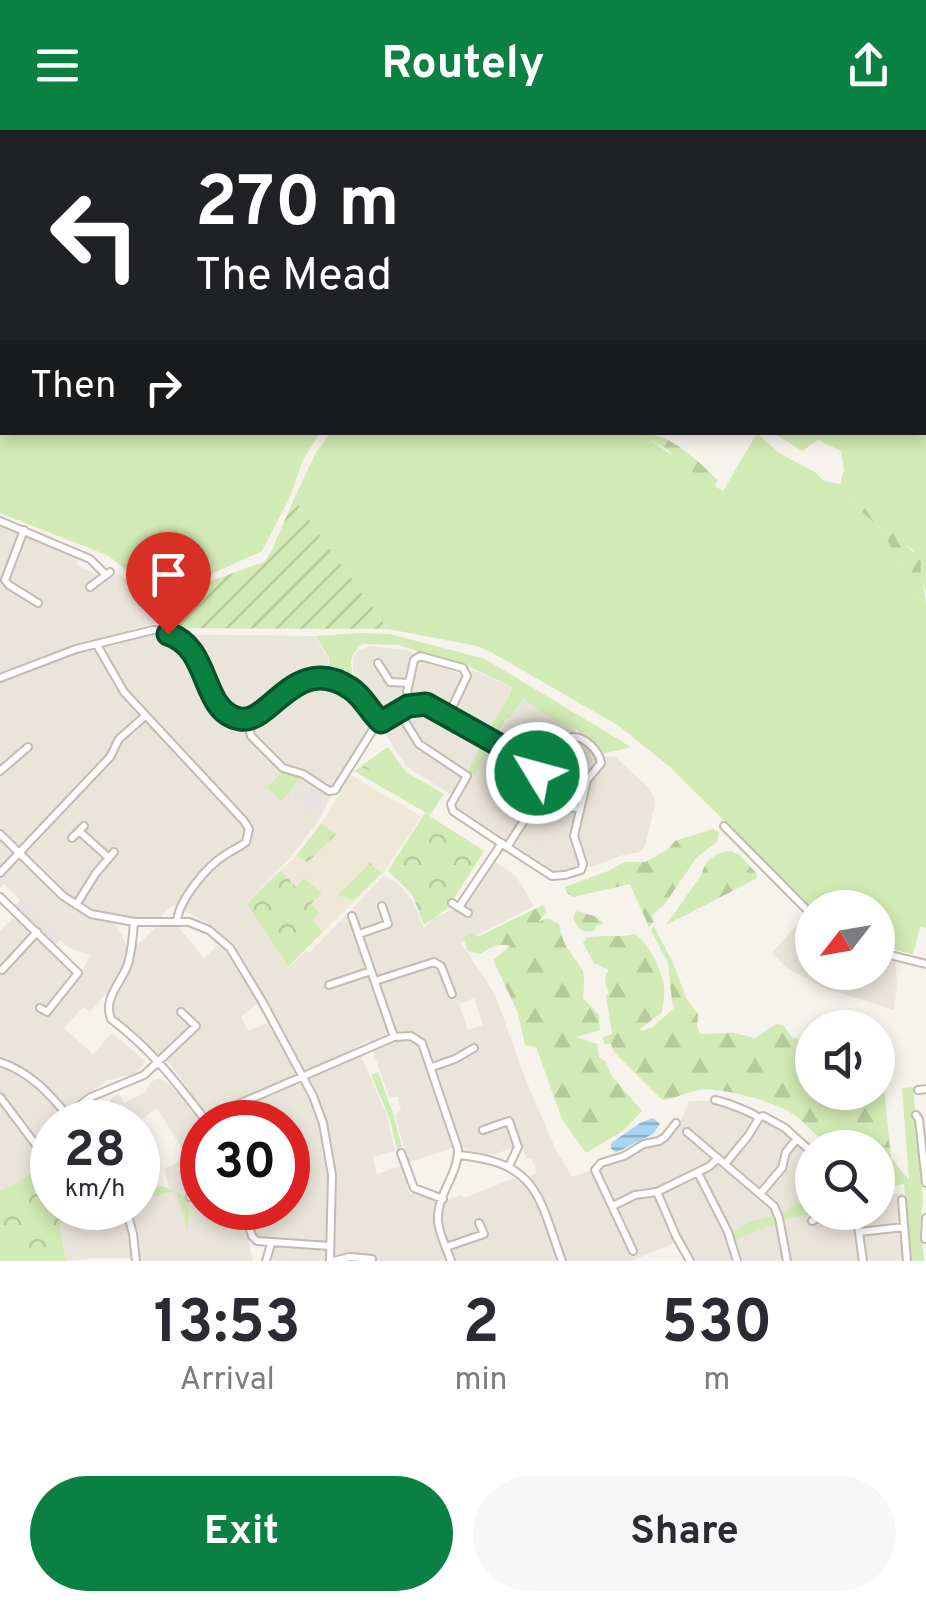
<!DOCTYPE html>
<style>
body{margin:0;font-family:Overpass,sans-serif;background:#f7f7f7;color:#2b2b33;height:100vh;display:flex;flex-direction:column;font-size:38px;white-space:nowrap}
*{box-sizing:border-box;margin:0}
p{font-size:32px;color:#7c7c81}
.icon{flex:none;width:55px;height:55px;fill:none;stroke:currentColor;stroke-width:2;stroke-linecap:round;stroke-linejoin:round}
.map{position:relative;height:1131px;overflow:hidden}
.details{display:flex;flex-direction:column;background:#fff;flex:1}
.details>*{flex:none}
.guide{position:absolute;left:0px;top:0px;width:928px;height:305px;box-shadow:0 5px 15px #0003;background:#202124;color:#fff;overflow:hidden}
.needle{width:65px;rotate:239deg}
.fabs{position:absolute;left:795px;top:760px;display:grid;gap:20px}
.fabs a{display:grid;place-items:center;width:100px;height:100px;border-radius:50%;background:#fff;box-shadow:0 5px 15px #0003;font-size:50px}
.speed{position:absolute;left:30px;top:970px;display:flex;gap:20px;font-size:50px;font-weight:700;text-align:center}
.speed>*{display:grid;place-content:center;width:130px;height:130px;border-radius:50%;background:#fff;box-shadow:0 5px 15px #0003;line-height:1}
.speed small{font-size:25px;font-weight:400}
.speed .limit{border:15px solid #d22;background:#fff;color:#111}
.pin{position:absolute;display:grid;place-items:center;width:85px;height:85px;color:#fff;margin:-102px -42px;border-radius:50% 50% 50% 0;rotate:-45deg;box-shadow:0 0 10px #0007}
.pin .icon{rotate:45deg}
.me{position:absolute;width:110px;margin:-55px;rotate:307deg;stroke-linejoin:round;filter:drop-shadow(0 0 8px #0008)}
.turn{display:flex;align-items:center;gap:35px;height:210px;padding:0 30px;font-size:45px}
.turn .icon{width:130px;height:130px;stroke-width:2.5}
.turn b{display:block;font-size:70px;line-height:85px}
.then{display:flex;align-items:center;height:95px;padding:0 30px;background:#0003;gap:20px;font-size:38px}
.eta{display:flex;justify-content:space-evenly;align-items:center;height:170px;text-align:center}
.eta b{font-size:60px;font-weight:700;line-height:70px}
.cta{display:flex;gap:20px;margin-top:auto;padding:20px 30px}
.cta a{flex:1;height:115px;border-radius:60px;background:#0b8043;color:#fff;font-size:40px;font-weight:700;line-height:115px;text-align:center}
.cta a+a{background:#f7f7f7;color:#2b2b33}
header{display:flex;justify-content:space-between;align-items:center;height:130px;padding:0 30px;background:#0b8043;color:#fff;font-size:45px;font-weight:700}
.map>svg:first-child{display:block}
.residential{fill:#eae5da;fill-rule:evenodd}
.commercial{fill:#f7ead8}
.education{fill:#efe8d6}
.grass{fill:#d2eab5}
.forest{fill:url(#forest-firs)}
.park{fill:url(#park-crowns)}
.garden{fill:url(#garden-furrows)}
.parking{fill:#e5e3e0}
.water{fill:url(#water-rules)}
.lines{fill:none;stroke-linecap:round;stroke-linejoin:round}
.minor-casing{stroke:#c2bbae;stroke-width:10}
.secondary-casing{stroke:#d6c79b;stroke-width:12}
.minor{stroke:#fff;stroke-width:6}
.secondary{stroke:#fff3cd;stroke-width:9}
.route-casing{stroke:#07532c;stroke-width:25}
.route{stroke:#0b8043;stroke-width:18}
</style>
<header><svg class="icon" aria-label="menu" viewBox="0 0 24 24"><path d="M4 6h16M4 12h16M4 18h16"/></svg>Routely<svg class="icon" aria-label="share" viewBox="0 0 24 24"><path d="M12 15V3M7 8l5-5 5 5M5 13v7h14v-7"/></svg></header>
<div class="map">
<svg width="926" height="1131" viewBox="0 0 926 1131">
<defs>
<pattern id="forest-firs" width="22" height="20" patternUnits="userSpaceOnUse" patternTransform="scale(2.5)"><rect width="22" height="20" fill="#d2eab5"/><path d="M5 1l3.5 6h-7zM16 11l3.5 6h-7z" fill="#b6ca9c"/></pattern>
<pattern id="park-crowns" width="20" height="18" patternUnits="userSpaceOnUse" patternTransform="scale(2.5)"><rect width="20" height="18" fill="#d2eab5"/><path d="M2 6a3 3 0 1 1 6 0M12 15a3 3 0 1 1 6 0" fill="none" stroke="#b6ca9c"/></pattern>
<pattern id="garden-furrows" width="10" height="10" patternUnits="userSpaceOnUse" patternTransform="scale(2.5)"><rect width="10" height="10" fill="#d2eab5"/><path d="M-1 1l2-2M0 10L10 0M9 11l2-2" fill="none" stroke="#b6ca9c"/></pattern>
<pattern id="water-rules" width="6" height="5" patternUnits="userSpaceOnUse" patternTransform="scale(2.5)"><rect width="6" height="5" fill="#a9d4f2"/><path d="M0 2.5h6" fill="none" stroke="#8caec5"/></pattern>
</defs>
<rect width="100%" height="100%" fill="#f6f3ec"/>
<!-- residential -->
<path class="residential" d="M0,396l77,30 -1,8 31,16 11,-7 23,18 7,10 8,22 -27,7 2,9 30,-5 154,2 13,22v19l30,12 -1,-10 -4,-9 1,-14 5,-6 12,-4 40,5 7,11 5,-1 41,14 9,-5 38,17 -3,11 -41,73 3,10 37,-61 2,-1 16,-20 26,20 25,10 -1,4 8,3 20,21 11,-1 33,30 7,11 1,7 -10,42 -5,6 -17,3 -31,12 -6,-1 -29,7 -102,-67 3,-7 -52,-33 -29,-45 -10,10 -12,18 -36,71 -29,38 -44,44 42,66 18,-17 3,2 75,-77 12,6 17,19 11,27 11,-11 19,-8 6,4 34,-52 22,15 18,30 -73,37 34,51 30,84 31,72 16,27 46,-15 26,-15 21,-6 16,-20 8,-20h24l37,12 27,14 35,26v49l-3,12 2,10 9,-2 14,-9 44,-1v-13l5,-5 20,-1 6,68h-215l-13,-21 -49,21h-360l1,-20 -9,-1 -11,-8 -6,2 6,27h-113l-1,-3h-49l-24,3 -8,-37 57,-16h23v-9l32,-8 -6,-22 23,-12 -30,-49 -13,10 -17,4h-11l-13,-15 15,-14 7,10 20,-11 6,-10 7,-4 12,6 7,9 10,-7 -18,-23 -55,-47 -2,-10 5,-13 -7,-4 -20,23 -7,-5 -19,21 29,26 19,-21 34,29 -11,12 -27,6 -45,34 6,8h-17v39l-1,-1 -37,25 -14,5v-259l13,-13 5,2 60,58 12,-22 -24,-10 -62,-62 -4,3zM173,775l40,21 13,12 -22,20 -27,-32 -22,2 -21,20 -6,-1 -17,-31 48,2zM474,868l9,27 -15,5 -9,-26zM257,874l11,19 -20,8 -7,-14zM369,910l20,57h8l4,12 -6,6 13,48 53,-18 9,6 22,4 29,-10 6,14h5l5,13 -15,9 -5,-4 -53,21 -3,-3 -17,6 -28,-9 -6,2 -9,-28 -24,8 -4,-17 22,-6 -7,-33 -31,-72zM202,992h86v86h-86z
M807,783l5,4v55h66v-18l17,5 2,26 -3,25 -70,-22 -37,-20 -15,-15z"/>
<!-- commercial -->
<path class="commercial" d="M96,968l18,24h-35l-3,-7 3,-5z
M138,1011l21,33 -12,7 -9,-14z"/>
<!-- education -->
<path class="education" d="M351,645l70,41 -37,56 -97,96 -42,-66 49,-44 29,-37z"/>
<!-- grass -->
<path class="grass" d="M925,30h1v433l-13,-43 -10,-8 -59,-72 -3,-19 -23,-11 -16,11 -28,-18 151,-1z
M2,140v162l318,1 -17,27 -14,39 -27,52 -55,25 -56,12 -7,-2 -35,-30 -109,-43v-242z
M331,302l309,1c29,18 52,41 83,58l34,-58 22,20 36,19 9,9 16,3 21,27 21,19 33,64 11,11v323l-6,-1 -7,27 -35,-8v-38l-67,-1 -141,-140 -51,-41 -128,-74 -14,-6 -89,-17 -94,-130 21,-45z
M360,503l30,1 95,25 146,88 -29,7 -26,-25 -25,-10 -27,-20 -15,20h-3l-32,57 -6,-5 18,-37 22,-36 4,-11 -46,-22 -39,-11 -29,-9 -36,-1c-13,12 -14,22 -6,37l-2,4 -25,-10v-17l-13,-22z
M388,617l18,25 38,22 -14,21 -76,-44z
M283,641l17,5 -9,15 -10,10 -14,-14z
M378,942l15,41 9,35 -5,1 -8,-32 -18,-42z
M913,957l10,113 -3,26 4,35h-13l-7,-77 5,-5 -7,-91z
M161,1056c28,8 31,15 26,44l-11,-39 -38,9v-5z
M812,1070v12l11,1 -14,4 -2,-3 -23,6 -1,-7 12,-9z
M772,1086l3,1 1,7 -42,16 -2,-8 18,-10z"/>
<!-- forest -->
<path class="forest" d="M640,303c30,-1 57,28 78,47l-3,7 -37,-25 -9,-11z
M844,340l77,92c-2,16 5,28 5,43l-11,-11 -33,-64 -21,-19 -21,-27z
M713,699l6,3 -2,10 -20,15 -33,48 -12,10 2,7 -5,5 -19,-43 -57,13 -5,-3 -3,-7 43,-16 16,-9h21l22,-12 8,-9z
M731,721l10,5 16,18 -1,5 -90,46 36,-51c2,-14 15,-22 29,-23z
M543,775l4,7 -9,10 10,-4 11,6c2,8 4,19 9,25 15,24 18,17 15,49l16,17 1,15 -24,7 21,7 2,13 7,5 5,13 31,36 -18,19 -38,23 -24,-34 -26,-72 -11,-2 -7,-32 -25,-53 17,-14c-11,-4 -20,2 -30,8l-12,-3 -5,-14 8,-3 8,2z
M576,781l18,5 9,6 -1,2 -6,2 -1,5c-14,2 -16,-1 -22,-13z
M654,796l19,37 14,37 11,14 -1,13 3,7 34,-1 21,5 21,-14 7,1 9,12 20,5v50h66v-47h5v32l8,81 18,22 -5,4 -26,5v-41l-47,-1c-13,-9 -23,-21 -35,-31 -19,-14 -73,-29 -97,-26 -13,2 -24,9 -37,10l-48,-48 -3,-8h-7l-1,-7 9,-3 -6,-39 3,-2c-4,-8 -6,-16 0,-23l-15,-7 -11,-20 3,-5c16,-4 33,0 49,-4 14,10 26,34 29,52 1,8 -1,17 -2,26l-22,17 1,2 12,-4 22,-20 -3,-5 -4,-39 -17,-33z"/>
<!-- park -->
<path class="park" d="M380,625l15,21 -6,4 -27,-13z
M425,683l59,38 -36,57 -24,17 -12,-31 -24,-23z
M321,693l15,11 -28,28 -11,-6z
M370,733l11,10 -27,27 -16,-5z
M281,741l15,16 8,-8 18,14 -11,11 8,9 -7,7 11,12 -35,34 -41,-62z
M51,1029l1,49h63l-56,16 7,37h-66v-71l14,-5z"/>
<!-- garden -->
<path class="garden" d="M294,369l94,130 -224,-1 -13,-34 57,-12 56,-20 7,-10z"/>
<!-- parking -->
<path class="parking" d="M313,655l10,6 -7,12 6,3 -3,5 -8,-5 -7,10 -2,-1 5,-9 -15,-10 3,-6 11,6z
M21,770l40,39 -7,7 -40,-39z"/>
<!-- water -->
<path class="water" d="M653,988l7,6 -7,10 -32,16 -5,2 -5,-3v-6l29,-20z"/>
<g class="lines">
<!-- minor casing -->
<g class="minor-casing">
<path id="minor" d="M30,0l3,2
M440,0l1,2
M233,2l6,-2
M925,26h1
M0,391l90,38 16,16
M24,400l-19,50 4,5 29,18
M90,457l20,-15
M97,515l27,47 120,129 5,8 -3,13c-7,6 -14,8 -21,13 -18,11 -45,44 -48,65
M378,533l12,19 19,1
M0,548l76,-29 77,-19c16,1 32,9 41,23 14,20 21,81 60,63 33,-26 67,-58 107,-20 8,8 12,18 20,26l31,-18h14l99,56 10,10 3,29 -31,48 45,29 13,-1 16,-5 2,-6 -9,-28 13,-56 14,-17c-2,-13 -17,-27 -29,-26 -14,10 -23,23 -37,33
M412,574l-5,-12 7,-32 6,-4 43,12 4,8 -19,40
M399,582l20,32 48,32 -16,28 2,7 54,36
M247,590l4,16 32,32 20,6 26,17 6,-1 44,-70
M0,641l28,-24
M538,669l41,10
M724,696l88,89
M79,701l30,27
M0,704l63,62 28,18 43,8h55l20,8 21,18 32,53 51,95 10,27 9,52 -2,86
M72,708l12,-12
M0,743l110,-116 9,-18 26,-23
M0,767l78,76 -31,39 -7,-4
M452,773l16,10
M76,775l20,-32 18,-21
M459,777l43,-64
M352,786l42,121
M134,792c-1,14 -2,28 -6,42 -7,20 -25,33 -17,55 40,30 66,64 96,103
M359,804l29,-10 -6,-18
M878,822l48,12
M2,840l35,-38
M375,851l59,-19 7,4 11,28
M329,855l42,-14
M0,932c33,11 52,35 73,60
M432,937l23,-8 19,-11
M918,960l8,-1
M0,967l36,48 6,3
M715,970c10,2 37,12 44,18
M67,985l24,-18 53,-22 52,-49 -15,-14
M916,985l3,4 7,64
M204,989l190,-82 17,-1 11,7 36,106c1,25 -22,46 -20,72 1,13 9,28 13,40
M483,1000l26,-9 9,26 -9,19
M687,1002l87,74 5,12 8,43
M797,1009l15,13
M401,1023l13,35 29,11
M459,1025c79,8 79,40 103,106
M725,1034l23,-28 11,-18 4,-2 22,12 12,11 -11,13 -4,16 -22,26
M38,1035l4,-17 10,-4
M698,1043l30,59 9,29
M657,1062l19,44 14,25
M190,1067l12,-8
M902,1070l5,61
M613,1076l22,-11 22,-3 53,-26 8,-8
M126,1078l7,26 3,27
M244,1078l8,28 5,5 73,5
M856,1082l7,49
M812,1091l18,-9
M859,1102l45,-5
M925,1109l1,-21
M446,1117l38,-13 -5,-11
M633,1121l-38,-81 6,-7 23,-7 20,-12 15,-3 6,-4 11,-14
M266,1131l5,-17
M333,1131l17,-4 22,2"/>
</g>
<!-- secondary casing -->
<g class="secondary-casing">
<path id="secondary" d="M14,2l6,-2
M0,7h2"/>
</g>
<!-- minor -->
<use href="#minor" class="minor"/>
<!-- secondary -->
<use href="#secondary" class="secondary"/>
</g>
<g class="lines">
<!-- route casing -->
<g class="route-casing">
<path id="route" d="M168,504c44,14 32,78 72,85 30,6 55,-67 110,-31 14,9 19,23 31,34l27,-16 18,-2 100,56 11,13"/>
</g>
<!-- route -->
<use href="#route" class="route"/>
</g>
</svg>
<div class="fabs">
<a><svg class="needle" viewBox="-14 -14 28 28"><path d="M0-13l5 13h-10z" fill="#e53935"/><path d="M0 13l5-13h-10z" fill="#7c7c81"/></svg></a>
<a><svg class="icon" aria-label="sound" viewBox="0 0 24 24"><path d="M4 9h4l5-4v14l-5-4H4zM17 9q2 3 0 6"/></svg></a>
<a><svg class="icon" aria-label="search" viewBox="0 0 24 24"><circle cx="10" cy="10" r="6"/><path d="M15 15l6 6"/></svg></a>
</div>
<div class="speed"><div>28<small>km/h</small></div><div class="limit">30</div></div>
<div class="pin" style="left:168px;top:504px;background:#d93025"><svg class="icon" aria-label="arrive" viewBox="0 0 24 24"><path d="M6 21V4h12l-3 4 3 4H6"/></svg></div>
<svg class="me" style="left:537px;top:643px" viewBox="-20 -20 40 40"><circle r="17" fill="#0b8043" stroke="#fff" stroke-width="3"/><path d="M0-11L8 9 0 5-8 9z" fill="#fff"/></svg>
<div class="guide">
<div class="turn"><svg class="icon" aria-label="left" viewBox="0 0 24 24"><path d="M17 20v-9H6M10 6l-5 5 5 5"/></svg><div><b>270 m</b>The Mead</div></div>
<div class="then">Then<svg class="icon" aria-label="right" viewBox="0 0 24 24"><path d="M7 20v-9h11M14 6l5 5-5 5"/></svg></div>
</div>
</div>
<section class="details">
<div class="eta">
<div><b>13:53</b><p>Arrival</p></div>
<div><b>2</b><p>min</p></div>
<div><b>530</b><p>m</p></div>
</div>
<div class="cta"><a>Exit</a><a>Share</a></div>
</section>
